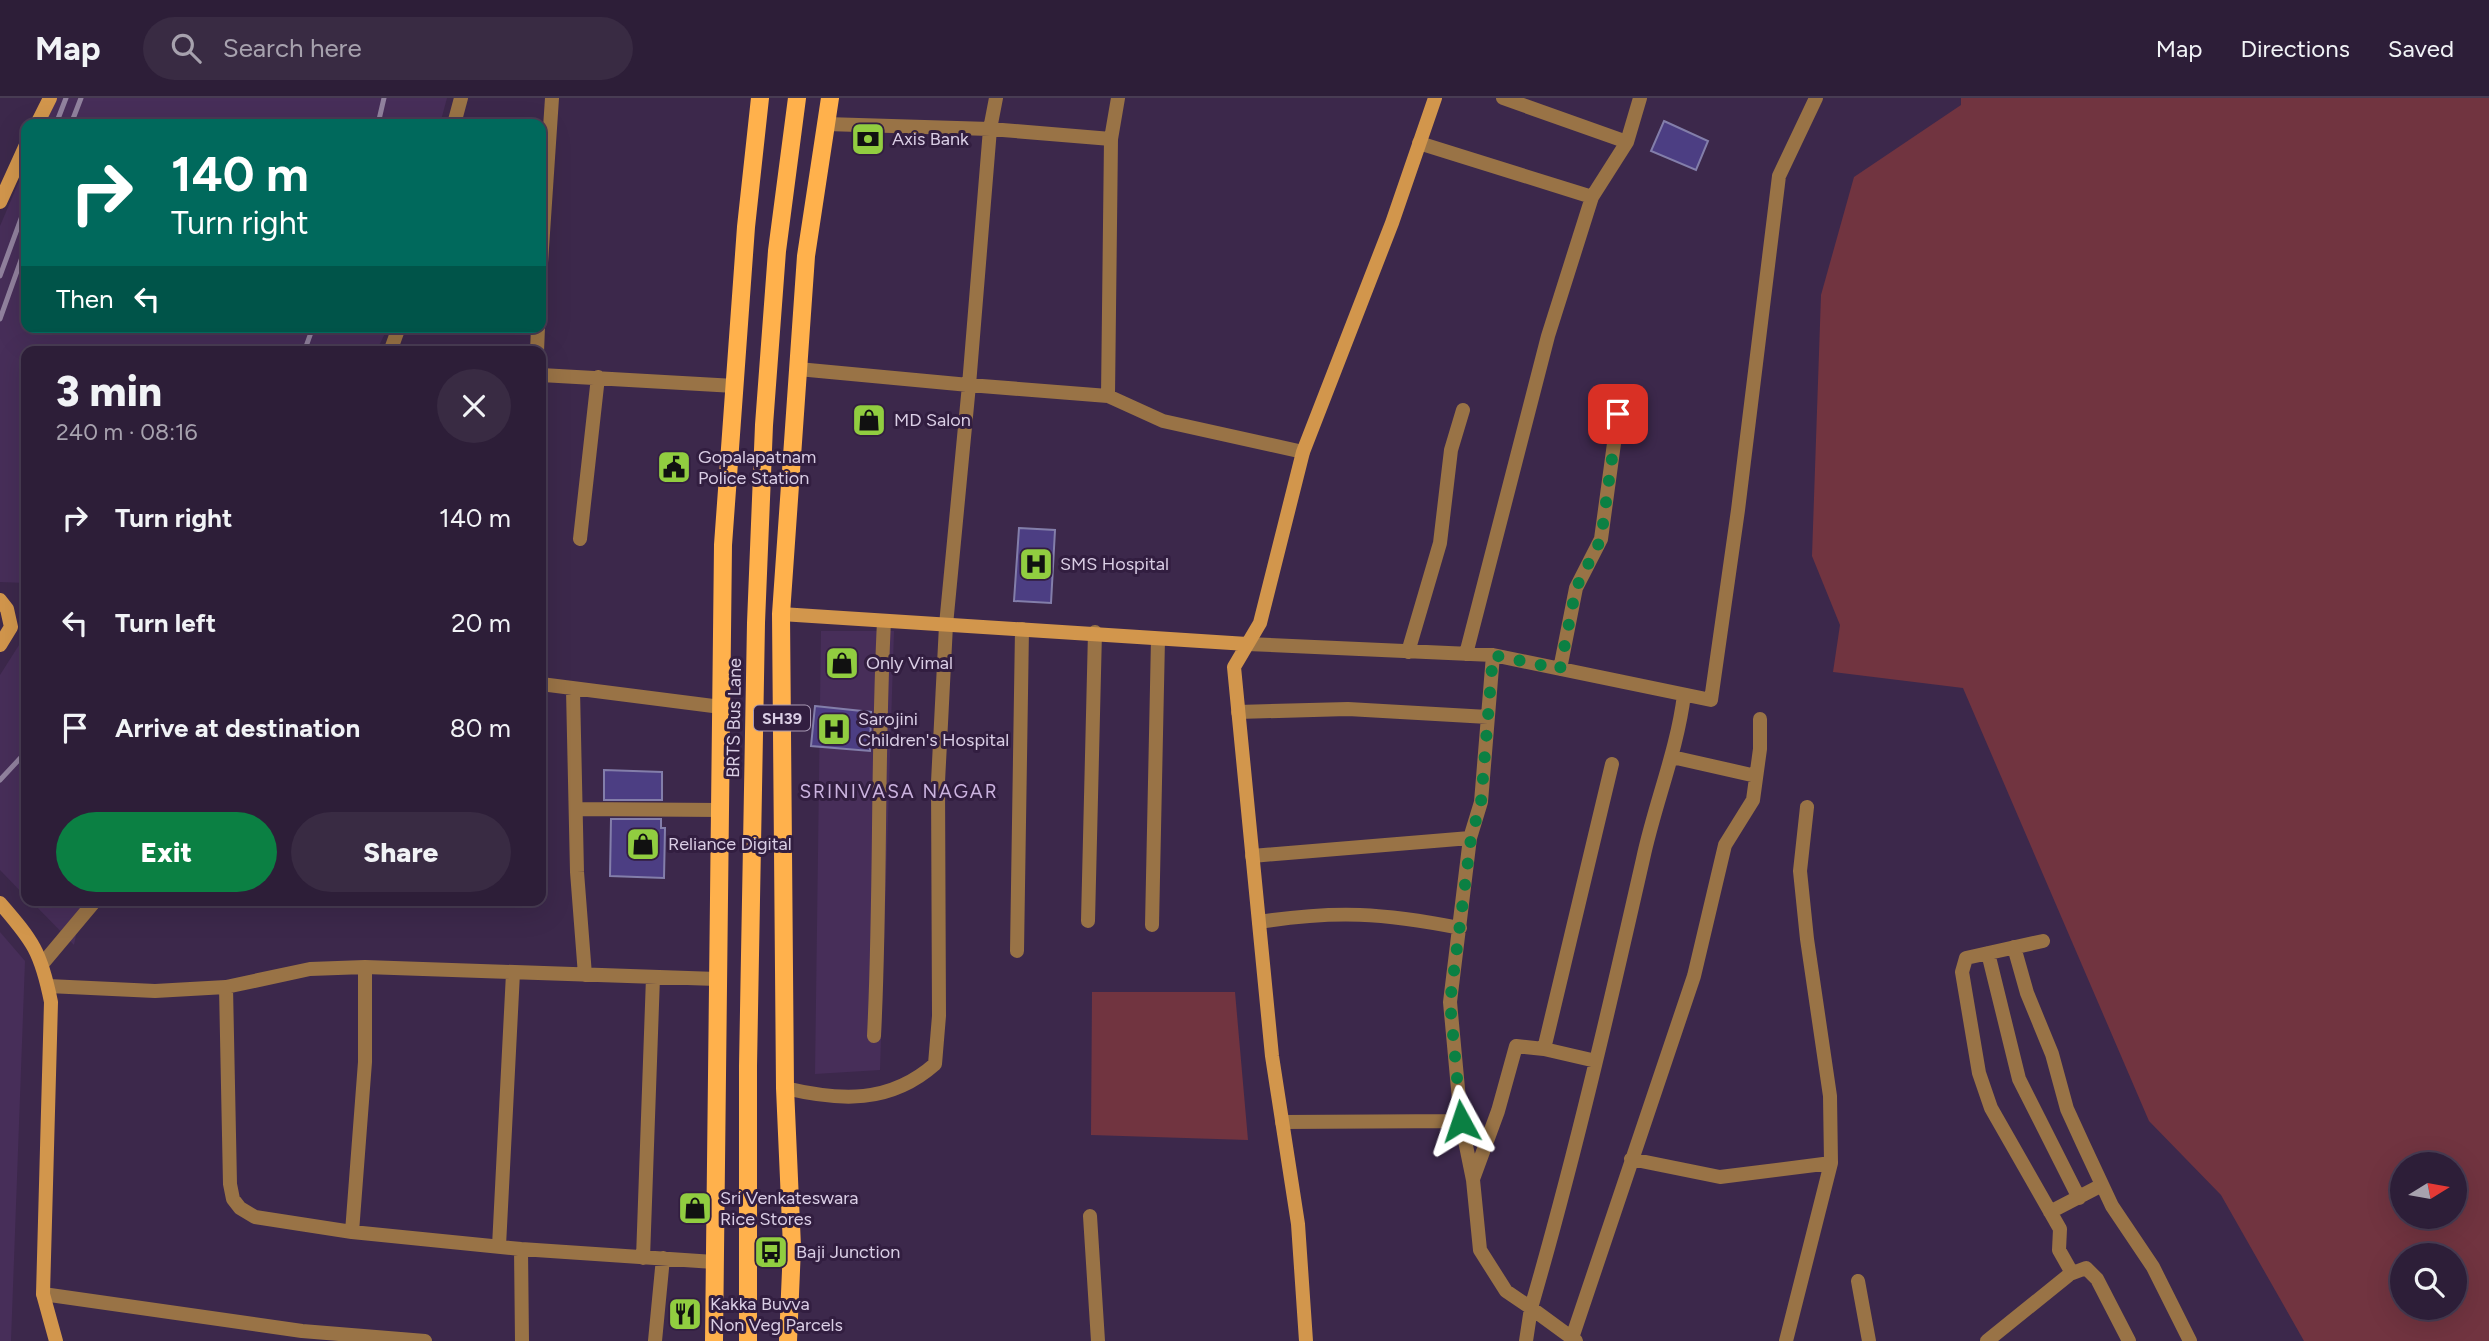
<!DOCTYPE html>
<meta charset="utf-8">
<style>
body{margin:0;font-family:Figtree,sans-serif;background:#392b43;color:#f1f3f6;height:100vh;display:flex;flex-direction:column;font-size:26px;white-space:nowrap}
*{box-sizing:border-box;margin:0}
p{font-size:23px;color:#a7a2ae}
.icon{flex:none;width:38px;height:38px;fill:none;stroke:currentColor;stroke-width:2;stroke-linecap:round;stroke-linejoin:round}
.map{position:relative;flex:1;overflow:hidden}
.drawer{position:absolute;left:21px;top:248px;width:525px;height:560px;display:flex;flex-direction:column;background:#2d1e38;border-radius:14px;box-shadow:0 7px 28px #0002,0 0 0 2px #483c53}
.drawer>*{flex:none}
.guide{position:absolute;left:21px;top:21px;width:525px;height:214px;border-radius:14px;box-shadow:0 7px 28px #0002,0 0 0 2px #483c53;background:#00695c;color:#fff;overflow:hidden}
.needle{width:46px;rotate:79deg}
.fabs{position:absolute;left:2390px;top:1054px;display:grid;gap:14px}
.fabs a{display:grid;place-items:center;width:77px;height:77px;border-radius:50%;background:#2d1e38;box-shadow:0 7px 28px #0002,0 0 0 2px #483c53;font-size:35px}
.pin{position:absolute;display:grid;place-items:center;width:60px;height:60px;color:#fff;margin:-30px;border-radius:14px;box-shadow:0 4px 10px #0006}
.me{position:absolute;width:77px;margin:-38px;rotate:355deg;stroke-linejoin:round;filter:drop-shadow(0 0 5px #0008)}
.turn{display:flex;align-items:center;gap:24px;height:147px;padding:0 35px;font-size:32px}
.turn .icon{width:91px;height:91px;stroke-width:2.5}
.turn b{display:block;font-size:49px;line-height:60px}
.then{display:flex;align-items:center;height:66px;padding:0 35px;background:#0003;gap:14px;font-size:26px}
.round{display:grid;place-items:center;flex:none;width:74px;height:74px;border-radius:37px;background:#392b43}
.headline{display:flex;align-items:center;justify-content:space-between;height:119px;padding:0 35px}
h1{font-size:42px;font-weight:800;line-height:52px}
.primary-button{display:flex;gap:14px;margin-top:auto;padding:14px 35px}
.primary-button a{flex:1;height:80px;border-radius:42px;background:#0b8043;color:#fff;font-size:28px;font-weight:800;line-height:80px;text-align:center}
.primary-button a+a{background:#392b43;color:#f1f3f6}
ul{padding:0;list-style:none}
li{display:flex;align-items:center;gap:21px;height:105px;padding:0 35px}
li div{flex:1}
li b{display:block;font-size:26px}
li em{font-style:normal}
header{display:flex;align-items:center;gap:42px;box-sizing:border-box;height:98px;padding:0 35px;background:#2d1e38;border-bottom:2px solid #483c53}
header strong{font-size:33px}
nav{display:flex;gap:38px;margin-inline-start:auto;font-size:24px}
.search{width:490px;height:63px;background:#392b43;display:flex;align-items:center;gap:18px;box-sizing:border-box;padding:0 24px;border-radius:38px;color:#a7a2ae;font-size:26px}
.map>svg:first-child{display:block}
.built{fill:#472e59}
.green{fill:#713440;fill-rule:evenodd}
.building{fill:#4c3e83;stroke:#837eaa;stroke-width:2}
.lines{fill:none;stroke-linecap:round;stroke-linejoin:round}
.street{stroke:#997346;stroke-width:14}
.secondary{stroke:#d2964c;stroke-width:14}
.primary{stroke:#ffb14c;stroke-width:18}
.rail{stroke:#91829e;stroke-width:5}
.route{stroke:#0b8043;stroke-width:12;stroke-dasharray:0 21.6}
.labels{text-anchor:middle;stroke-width:6;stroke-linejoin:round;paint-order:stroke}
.shield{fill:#321e40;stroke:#a899b4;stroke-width:2}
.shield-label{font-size:16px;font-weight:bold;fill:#dacee5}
.poi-label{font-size:18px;fill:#dacee5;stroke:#321e40;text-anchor:start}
.street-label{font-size:18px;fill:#dacee5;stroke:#321e40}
.neighbourhood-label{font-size:19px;letter-spacing:2px;fill:#cbb3df;stroke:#321e40}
</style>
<header>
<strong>Map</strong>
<div class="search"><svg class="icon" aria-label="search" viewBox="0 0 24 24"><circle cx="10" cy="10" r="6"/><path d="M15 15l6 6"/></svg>Search here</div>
<nav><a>Map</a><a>Directions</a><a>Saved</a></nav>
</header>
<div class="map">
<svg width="2489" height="1243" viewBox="0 0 2489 1243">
<rect width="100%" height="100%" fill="#3c284b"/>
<!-- built -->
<path class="built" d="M52,0h395l-7,26h-398z
M26,67v162h362l-12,25h-350v231l-26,-1v-356z
M821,533h73l-14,439 -65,4z
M26,536v263l-26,-27v-195z
M31,803h52l-9,44z
M0,834l25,29 -14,380h-11z"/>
<!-- green -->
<path class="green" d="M1961,0h528v1243h-185l-83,-146 -72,-74 -186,-433 -130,-16 7,-47 -28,-69 9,-261 33,-118 107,-72zM2403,1066h52v52h-52zM2403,1157h52v52h-52z
M1092,894h143l13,148 -157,-5z"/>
<!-- building -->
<path class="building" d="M1664,23l44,20 -12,29 -45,-19z
M1019,430l36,2 -4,73 -37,-2z
M815,608l56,6 -1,39 -59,-5z
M604,672l58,2v28h-58z
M611,721h50v9h4l-1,50 -54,-2z"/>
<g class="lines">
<!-- street -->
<path class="street" d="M1118,0l-7,41 -3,257 55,25 140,31
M1503,0l124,44
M454,26l7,-26
M826,26l164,5 121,10
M1419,45l173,54
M541,165l11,-165
M390,254l9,-25
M537,254l1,-25
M798,271l171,16 21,-256 6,-31
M541,277l194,11
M580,441l18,-162
M1247,546l246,11 218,45 27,-190 41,-334 37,-78
M1408,554l32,-109 11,-93 12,-40
M1466,556l82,-318 44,-139 35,-55 13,-44
M1493,557l-12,147 -11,36 -20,164 11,119 12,59 7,70 26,41 25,17 -5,33
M1560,571l16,-81 25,-49 17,-125
M541,586l180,23
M573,592l4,182 8,103
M1238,614l110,-3 140,8
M1672,659l84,19
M576,711l144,1
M1252,758l218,-18
M1088,823l7,-289
M1259,824c78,-12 124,-9 201,6
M1152,827l6,-286
M2043,843l-77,17 -4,14 17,101 12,35 69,121 -1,21 13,23
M2014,849l13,46 25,61 15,55 16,35 29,62 41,61 37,74
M1017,853l5,-322
M1988,855l31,126 60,119
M43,865l52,-62
M48,888l107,5 71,-4 84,-18 55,-2 352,12
M226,889l4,197 3,15 7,9 15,9 97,15 169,17 193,13
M874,938c7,-138 3,-276 10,-415
M1544,951l52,12
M785,990c55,13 105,16 150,-24l4,-48 -1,-234 8,-157 23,-240 139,11
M1282,1024l179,-1
M1631,1061l89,18 111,-14
M1473,1081l25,-68 18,-65 28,3 68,-285
M2050,1114l52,-27
M1090,1118l8,125
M352,1134l13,-170v-95
M499,1148l14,-273
M521,1151l1,92
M643,1160l10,-281
M1858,1183l11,60
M43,1196l259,37 123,10
M1572,1240l122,-362 31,-131 28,-45 7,-51v-30
M655,1243l8,-83
M1576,1243l-45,-33c43,-148 78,-299 112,-449 12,-56 34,-108 41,-164
M1786,1243l45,-178 -1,-67 -23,-157 -7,-68 7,-64
M1987,1243l83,-67 16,-6 11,11 32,62"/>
<!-- secondary -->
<path class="secondary" d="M37,26l13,-26
M0,104l26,-57
M0,502l7,9 4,18 -11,18
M781,516l466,30
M0,805c33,38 41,49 51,99l-8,292 13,47
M1306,1243l-8,-117 -26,-168 -38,-389 26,-44 43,-171 89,-229 43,-125"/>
<!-- primary -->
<path class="primary" d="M714,1243l9,-796 23,-318 14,-129
M748,1243v-275l8,-443 8,-198 13,-174 20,-153
M788,1243l4,-94 -7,-159 -4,-474 25,-358 24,-158"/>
<!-- rail -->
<path class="rail" d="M56,26l10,-26
M71,26l10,-26
M378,26l6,-26
M0,178l26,-71
M0,221l26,-73
M304,254l9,-25
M0,682l26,-28"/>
</g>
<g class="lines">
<!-- route -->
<path class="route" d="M1461,1023l-11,-119 21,-164 10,-36 12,-147 67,14 16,-81 25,-49 17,-125"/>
</g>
<!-- icons -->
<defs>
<g id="bank-square" transform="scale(1.75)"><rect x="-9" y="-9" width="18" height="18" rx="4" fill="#91cd40" stroke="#321e40"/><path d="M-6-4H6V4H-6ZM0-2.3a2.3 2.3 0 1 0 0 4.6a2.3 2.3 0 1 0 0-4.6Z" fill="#111"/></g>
<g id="shop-square" transform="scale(1.75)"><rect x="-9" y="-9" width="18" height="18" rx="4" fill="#91cd40" stroke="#321e40"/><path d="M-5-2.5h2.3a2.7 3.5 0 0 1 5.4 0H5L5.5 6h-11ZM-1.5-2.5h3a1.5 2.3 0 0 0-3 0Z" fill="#111"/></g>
<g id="civic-square" transform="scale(1.75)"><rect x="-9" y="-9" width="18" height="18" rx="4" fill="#91cd40" stroke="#321e40"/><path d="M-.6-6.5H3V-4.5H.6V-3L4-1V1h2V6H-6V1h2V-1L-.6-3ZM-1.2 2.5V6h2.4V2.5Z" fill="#111"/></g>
<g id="hospital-square" transform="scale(1.75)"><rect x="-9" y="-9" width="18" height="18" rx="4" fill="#91cd40" stroke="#321e40"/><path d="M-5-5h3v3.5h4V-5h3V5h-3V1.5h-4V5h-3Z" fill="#111"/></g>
<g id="bus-square" transform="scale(1.75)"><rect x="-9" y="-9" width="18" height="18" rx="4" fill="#91cd40" stroke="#321e40"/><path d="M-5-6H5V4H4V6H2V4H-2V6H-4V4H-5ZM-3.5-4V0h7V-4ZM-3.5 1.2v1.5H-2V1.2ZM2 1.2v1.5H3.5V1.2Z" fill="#111"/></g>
<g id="restaurant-square" transform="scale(1.75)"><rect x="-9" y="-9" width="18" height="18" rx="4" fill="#91cd40" stroke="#321e40"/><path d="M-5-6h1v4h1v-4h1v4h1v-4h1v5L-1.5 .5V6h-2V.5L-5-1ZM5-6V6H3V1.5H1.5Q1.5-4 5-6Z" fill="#111"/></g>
</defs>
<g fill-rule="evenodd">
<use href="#bank-square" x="868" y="41"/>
<use href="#shop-square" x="869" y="322"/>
<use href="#civic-square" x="674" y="369"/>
<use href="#hospital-square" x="1036" y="466"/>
<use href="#shop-square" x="842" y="565"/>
<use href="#hospital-square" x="834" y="631"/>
<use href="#shop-square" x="643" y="746"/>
<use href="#shop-square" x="695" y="1110"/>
<use href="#bus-square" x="771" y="1154"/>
<use href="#restaurant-square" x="685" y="1216"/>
</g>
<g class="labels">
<!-- shield labels -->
<rect class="shield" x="754" y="607.5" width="56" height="25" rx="5"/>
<g class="shield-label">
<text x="782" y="626">SH39</text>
</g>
<!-- poi labels -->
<g class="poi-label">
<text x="892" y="47">Axis Bank</text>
<text x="894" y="328">MD Salon</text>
<text x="698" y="365">Gopalapatnam<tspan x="698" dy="21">Police Station</tspan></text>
<text x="1060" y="472">SMS Hospital</text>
<text x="866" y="571">Only Vimal</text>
<text x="858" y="627">Sarojini<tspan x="858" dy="21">Children's Hospital</tspan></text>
<text x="668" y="752">Reliance Digital</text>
<text x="720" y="1106">Sri Venkateswara<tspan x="720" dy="21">Rice Stores</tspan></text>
<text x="796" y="1160">Baji Junction</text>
<text x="710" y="1212">Kakka Buvva<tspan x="710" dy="21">Non Veg Parcels</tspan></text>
</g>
<!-- street labels -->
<g class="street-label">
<text transform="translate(734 620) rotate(-89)" y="6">BRTS Bus Lane</text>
</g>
<!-- neighbourhood labels -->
<g class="neighbourhood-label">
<text x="899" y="700">SRINIVASA NAGAR</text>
</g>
</g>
</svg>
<div class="fabs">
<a><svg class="needle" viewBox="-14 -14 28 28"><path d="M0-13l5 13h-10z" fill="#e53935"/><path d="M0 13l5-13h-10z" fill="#a7a2ae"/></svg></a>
<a><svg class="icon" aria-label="search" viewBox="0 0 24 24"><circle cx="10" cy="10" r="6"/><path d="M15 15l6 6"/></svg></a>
</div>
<div class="pin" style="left:1618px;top:316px;background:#d93025"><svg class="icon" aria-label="arrive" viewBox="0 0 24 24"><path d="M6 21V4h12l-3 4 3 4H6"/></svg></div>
<svg class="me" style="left:1461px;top:1023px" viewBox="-20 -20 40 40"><path d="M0-17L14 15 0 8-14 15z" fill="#0b8043" stroke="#fff" stroke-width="4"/></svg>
<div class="guide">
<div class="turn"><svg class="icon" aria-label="right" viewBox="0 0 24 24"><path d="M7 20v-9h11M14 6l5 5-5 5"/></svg><div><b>140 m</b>Turn right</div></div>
<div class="then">Then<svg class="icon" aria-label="left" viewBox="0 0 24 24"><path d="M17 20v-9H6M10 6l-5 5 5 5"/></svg></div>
</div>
<section class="drawer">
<div class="headline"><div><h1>3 min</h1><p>240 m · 08:16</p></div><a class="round"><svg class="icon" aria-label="close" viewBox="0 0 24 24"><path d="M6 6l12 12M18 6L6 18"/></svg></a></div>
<ul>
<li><svg class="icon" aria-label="right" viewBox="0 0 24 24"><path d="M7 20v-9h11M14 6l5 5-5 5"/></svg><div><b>Turn right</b></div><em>140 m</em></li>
<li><svg class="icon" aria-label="left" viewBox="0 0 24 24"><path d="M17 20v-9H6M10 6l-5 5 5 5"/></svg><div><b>Turn left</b></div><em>20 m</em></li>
<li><svg class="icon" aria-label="arrive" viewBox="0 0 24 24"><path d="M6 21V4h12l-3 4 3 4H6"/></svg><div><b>Arrive at destination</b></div><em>80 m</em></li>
</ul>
<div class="primary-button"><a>Exit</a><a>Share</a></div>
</section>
</div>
